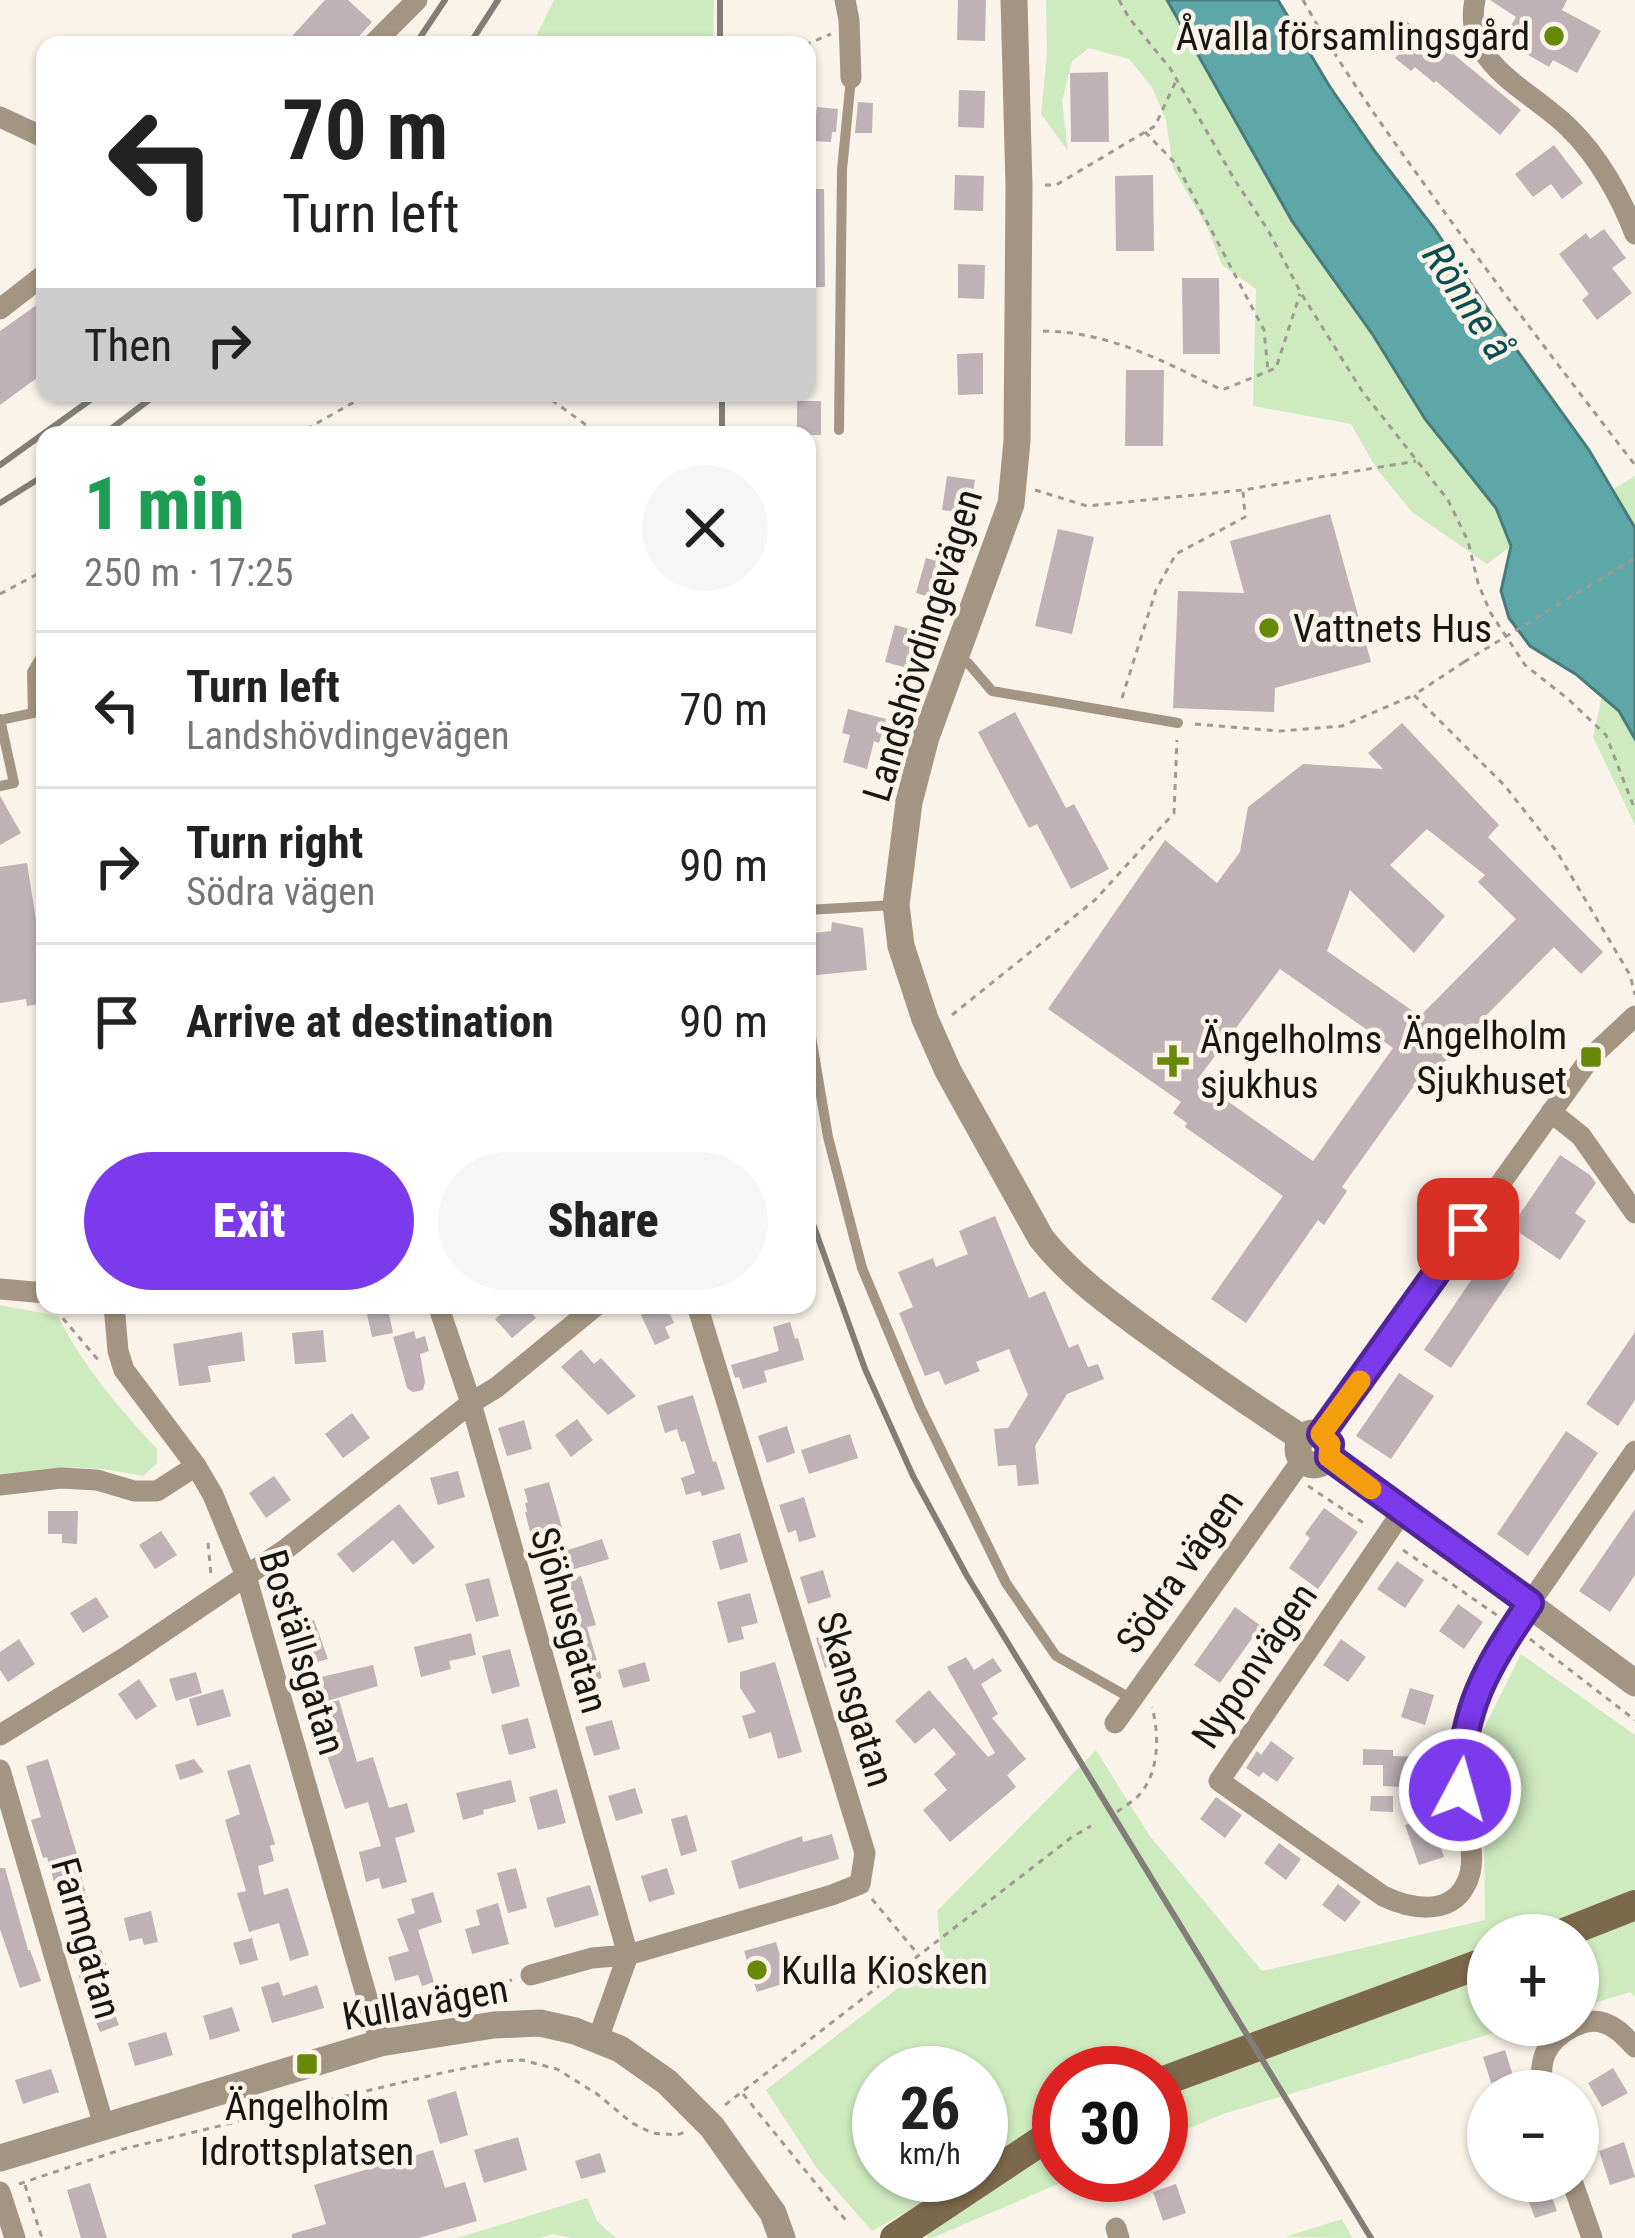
<!DOCTYPE html>
<meta charset="utf-8">
<style>
body{margin:0;font-family:"Roboto Condensed",sans-serif;background:#f6f6f6;color:#222;height:100vh;display:flex;flex-direction:column;font-size:45px;white-space:nowrap}
*{box-sizing:border-box;margin:0}
p{font-size:39px;color:#767676}
.icon{flex:none;width:66px;height:66px;fill:none;stroke:currentColor;stroke-width:2;stroke-linecap:round;stroke-linejoin:round}
.map{position:relative;flex:1;overflow:hidden}
.panel{position:absolute;left:36px;top:426px;width:780px;height:888px;display:flex;flex-direction:column;background:#fff;border-radius:24px;box-shadow:0 3px 9px #0004}
.panel>*{flex:none}
.banner{position:absolute;left:36px;top:36px;width:780px;height:366px;border-radius:24px;box-shadow:0 3px 9px #0004;background:#fff;color:#222;overflow:hidden}
.controls{position:absolute;left:1467px;top:1914px;display:grid;gap:24px}
.controls a{display:grid;place-items:center;width:132px;height:132px;border-radius:50%;background:#fff;box-shadow:0 3px 9px #0004;font-size:60px}
.speed{position:absolute;left:852px;top:2046px;display:flex;gap:24px;font-size:60px;font-weight:700;text-align:center}
.speed>*{display:grid;place-content:center;width:156px;height:156px;border-radius:50%;background:#fff;box-shadow:0 3px 9px #0004;line-height:1}
.speed small{font-size:30px;font-weight:400}
.speed .limit{border:18px solid #d22;background:#fff;color:#111}
.pin{position:absolute;display:grid;place-items:center;width:102px;height:102px;color:#fff;margin:-51px;border-radius:24px;box-shadow:0 6px 18px #0006}
.me{position:absolute;width:132px;margin:-66px;rotate:6deg;stroke-linejoin:round;filter:drop-shadow(0 0 9px #0008)}
.turn{display:flex;align-items:center;gap:42px;height:252px;padding:0 48px;font-size:54px}
.turn .icon{width:156px;height:156px;stroke-width:2.5}
.turn b{display:block;font-size:84px;line-height:102px}
.then{display:flex;align-items:center;height:114px;padding:0 48px;background:#0003;gap:24px;font-size:45px}
.round{display:grid;place-items:center;flex:none;width:126px;height:126px;border-radius:63px;background:#f6f6f6}
.summary{display:flex;align-items:center;justify-content:space-between;height:204px;padding:0 48px}
h1{font-size:72px;font-weight:800;line-height:90px;color:#1e9e55}
.cta{display:flex;gap:24px;margin-top:auto;padding:24px 48px}
.cta a{flex:1;height:138px;border-radius:72px;background:#7c3aed;color:#fff;font-size:48px;font-weight:800;line-height:138px;text-align:center}
.cta a+a{background:#f6f6f6;color:#222}
ul{padding:0;list-style:none}
li{display:flex;align-items:center;gap:36px;height:156px;padding:0 48px;border-top:3px solid #e0e0e0}
li div{flex:1}
li b{display:block;font-size:45px}
li em{font-style:normal}
.map>svg:first-child{display:block}
.green{fill:#ceeabf;fill-rule:evenodd}
.water{fill:#5ea7a8;stroke:#497c7b;stroke-width:3}
.building{fill:#beb2b6;fill-rule:evenodd}
.lines{fill:none;stroke-linecap:round;stroke-linejoin:round}
.path{stroke:#9e9a93;stroke-width:3;stroke-dasharray:6 6;stroke-linecap:butt}
.service{stroke:#a39581;stroke-width:10}
.minor{stroke:#a39581;stroke-width:21}
.tertiary{stroke:#a39581;stroke-width:27}
.secondary{stroke:#7c684b;stroke-width:30}
.rail{stroke:#827e77;stroke-width:6}
.path-bridge{stroke:#9e9a93;stroke-width:3;stroke-dasharray:6 6;stroke-linecap:butt}
.route-casing{stroke:#51269a;stroke-width:30}
.route{stroke:#7c3aed;stroke-width:21}
.slow{stroke:#f59e0b;stroke-width:21}
.poi-dot{fill:#678809;stroke:#f9f3e9;stroke-width:4.5}
.labels{text-anchor:middle;stroke-width:9;stroke-linejoin:round;paint-order:stroke}
.poi-label{font-size:39px;fill:#181613;stroke:#f9f3e9;text-anchor:start}
.street-label{font-size:39px;fill:#181613;stroke:#f9f3e9}
.water-label{font-size:42px;font-style:italic;fill:#0a4e4f;stroke:#f9f3e9}
</style>
<div class="map">
<svg width="1635" height="2238" viewBox="0 0 1635 2238">
<rect width="100%" height="100%" fill="#f9f3e9"/>
<!-- green -->
<path class="green" d="M554,0h160l-1,45h-181z
M1046,0h120l126,221 81,114 52,84 71,89 15,38 -24,18 -75,-52 -36,-44 -25,-44 -98,-18 3,-117 -34,-24 -15,-38 -34,-59 -7,-48 -14,-33 -23,-28 -40,-11 -17,13 -10,40 6,50 -27,-37 6,-59z
M1635,476v52l-23,-38z
M1602,697l17,15 16,27v86l-42,-88z
M0,1305l58,11c21,45 64,96 99,133v14l-14,13c-60,-12 -84,-11 -143,1z
M1521,1654l114,81v262l-5,-5 -52,16v-73h-90v90h32l-297,89 -62,26v-67h-102v102h20l-147,63h-4l-15,-30 -41,23 -56,-64 -50,-77 175,-135 -4,-44 159,-161 53,85 113,136 223,-51 -2,-190zM879,2073h102v102h-102z
M587,2198l10,23 19,17h-44l-20,-4 -13,4h-82z
M1342,2219l10,19 -67,-1z"/>
<!-- water -->
<path class="water" d="M1167,0h111l52,87 46,66 58,75 61,92 94,130 46,78v211l-16,-28 -42,-36 -47,-29 -21,-28 -8,-27 10,-45 -15,-38 -71,-89 -52,-84 -81,-114z"/>
<!-- building -->
<path class="building" d="M325,0h23l24,22 -21,23h-67z
M958,0h28l-1,41 -28,-1z
M1490,0h77l-5,10 39,21 -24,42 -24,-13 -4,7 -38,-22 3,-7 -8,-4 10,-17z
M1402,17l23,20 3,-4 93,77 -21,25 -64,-54 -2,2 -19,-16 -4,4 -16,-13 4,-4 -16,-14z
M1108,72l1,70h-38l-1,-69z
M959,90l26,1 -1,37 -26,-1z
M858,102l15,1 -1,30h-17z
M817,107l21,2 -2,23h-4l-1,10 -18,-1z
M1554,145l29,38 -21,16 -11,-15 -18,13 -18,-23z
M955,175l29,1 -1,35 -29,-1z
M1153,175l1,76h-38l-1,-75z
M807,189h17l1,98h-18z
M1604,229l22,29 -14,10 20,25 -35,27 -15,-20 7,-6 -30,-40 27,-21 4,6z
M958,264l27,1 -1,34 -26,-1z
M1182,278h37l1,76h-37z
M45,299v73l-45,33v-74z
M983,353v41l-25,1 -1,-41z
M1126,370h38l-1,76h-38z
M797,401h24v34h-24z
M947,476l28,4 -5,34 -28,-4z
M1330,514l41,148 -96,26 -1,24 -101,-4 5,-117 66,2 -14,-52z
M1058,529l36,8 -22,97 -37,-8z
M926,558l28,8 -10,35 -28,-8z
M895,625l30,8 -10,37 -30,-8z
M848,709l38,10 -7,24 -5,-2 -7,28 -24,-7 7,-27 -8,-2z
M1015,712l51,96 8,-4 35,65 -38,20 -34,-65 -8,4 -51,-96z
M1402,723l97,102 -11,12 115,115 -22,22 -27,-27 -95,96 1,9 -39,24 -79,111 5,4 -23,34 -6,-5 -72,103 -35,-24 72,-103 -98,-69 2,-4 -14,-10 8,-11 -133,-93 117,-169 52,43 23,-31 8,-45 55,-43 80,5 -15,-16zM1427,829l58,46 -7,7 38,37 -96,97 -93,-65 23,-61 64,63 31,-37 -55,-51zM1280,969l113,79 -80,113 -116,-81z
M0,796l21,37 -21,12z
M27,863l16,101h2v39l-18,3 -1,-7 -26,4v-136z
M832,922l31,6 4,42 -60,6v-33h8l-1,-10 17,-2z
M1560,1155l30,20 6,8 -21,30 11,8 -26,39 -49,-33z
M995,1216l34,82 16,-7 24,57 9,-4 10,23 10,-3 6,15 -37,15 -32,52 4,38 -21,2 -2,-21 -18,1 -4,-37 14,-1 20,-33 -19,-46 -33,13 4,9 -35,14 -6,-14 -14,5 -26,-63 14,-6 -15,-35 35,-14 3,9 32,-13 -9,-23z
M1488,1255l27,18 -64,95 -27,-18z
M512,1305h13l11,13 -24,20 -17,-19z
M662,1305h4l8,18 -9,4 5,11 -15,7 -14,-30z
M388,1309l5,24 -21,4 -5,-23z
M790,1322l5,17 3,-1 6,22 -40,11 3,11 -24,7 -4,-12 -4,1 -4,-13 48,-14 -6,-24z
M323,1330l3,32 -31,2 -3,-31z
M414,1331l2,8 9,-3 4,15 -9,3 5,28 -2,8 -10,2 -6,-4 -14,-51z
M242,1332l3,29 -37,5 3,16 -32,4 -6,-42z
M1635,1332v68l-17,26 -32,-22z
M581,1349l13,15 7,-6 35,38 -28,19 -47,-48z
M1399,1373l35,23 -43,63 -35,-23z
M693,1395l20,67 3,-1 9,28 -23,7 -2,-5 -14,4 -5,-17 14,-5 -10,-32 -4,1 -4,-13 -12,4 -8,-27z
M352,1413l18,25 -27,20 -18,-24z
M577,1419l16,21 -22,17 -16,-22z
M524,1420l8,29 -25,7 -9,-28z
M787,1426l8,27 -28,10 -9,-27z
M1566,1431l32,22 -70,103 -31,-22z
M850,1434l8,24 -49,16 -8,-24z
M458,1471l7,26 -27,8 -8,-27z
M274,1476l17,24 -25,18 -17,-25z
M549,1482l16,56 -31,9 -9,-35h2l-2,-9 3,-1 -4,-13z
M804,1497l12,40 -17,5 -3,-12 -8,3 -9,-28z
M399,1504l36,43 -22,18 -20,-25 -40,33 -16,-19z
M1324,1508l34,24 -40,57 -29,-21 21,-30 -5,-4z
M1635,1509v66l-25,37 -31,-21z
M48,1511h30l-1,33 -15,-1v-9h-14z
M161,1531l16,24 -22,14 -16,-24z
M740,1533l8,29 -28,8 -8,-29z
M602,1539l7,20 -38,11 -6,-19z
M1397,1561l27,19 -19,28 -28,-19z
M823,1570l8,27 -23,7 -8,-27z
M581,1576l15,49 -9,2 15,51 -27,7 -26,-91 5,-2 -2,-7z
M489,1578l10,38 -23,6 -11,-38z
M750,1593l8,30 -17,4 3,12 -16,4 -11,-41z
M96,1597l13,20 -26,16 -13,-20z
M1458,1604l25,18 -19,27 -25,-18z
M1235,1607l26,19 -41,57 -26,-18z
M314,1620l14,39 -17,5 -12,-40z
M841,1630l9,31 -25,7 -9,-30z
M471,1633l5,22 -27,6 2,8 -30,8 -7,-30z
M19,1639l16,25 -27,18 -8,-12v-18z
M1341,1639l25,18 -18,25 -25,-17z
M510,1649l10,37 -28,8 -10,-38z
M966,1657l8,13 19,-12 9,13 -21,13 17,30 -6,4 34,41 -19,16 9,12 -66,55 -27,-32 24,-20 -13,-16 22,-20 -22,-26 -19,16 -20,-23 34,-31 59,67 7,-4 -48,-86z
M645,1662l5,19 -27,7 -5,-18z
M775,1662l27,90 -24,7 -7,-27 -22,7 -7,-23 14,-4 -16,-24v-16z
M373,1665l5,21 -51,15 -6,-24z
M196,1672l6,21 -26,8 -7,-22z
M139,1679l18,27 -21,14 -18,-26z
M1410,1688l24,7 -9,30 -24,-8z
M223,1689l8,27 -34,10 -8,-27z
M339,1700l18,62 16,-5 16,51 18,-5 8,29 -20,6 12,44 -25,7 -3,-11 -13,4 -7,-30 22,-6 -13,-44 -23,7 -34,-101z
M528,1718l8,30 -27,7 -8,-30z
M612,1720l8,29 -26,7 -9,-29z
M1271,1741l23,17 -17,24 -14,-10 -4,5 -13,-9 11,-17 4,4z
M1363,1749l30,1v6l28,1 -1,31 -37,-2v-21h-20z
M48,1759l35,115 -2,1 7,27 -26,8 -15,-53 -4,1 -12,-38 10,-3 -15,-51z
M194,1759l10,13 -24,8 -5,-15z
M250,1764l25,80 -5,2 4,15 -16,5 6,29 24,-7 21,67 -19,6 -11,-38 -30,9 -12,-39 9,-2 -21,-71 15,-6 -13,-43z
M511,1780l5,22 -33,8 1,4 -21,6 -7,-27z
M635,1788l8,25 -27,8 -8,-25z
M557,1789l9,34 -28,7 -9,-33z
M1371,1796h22v16l-23,-1z
M1216,1797l26,18 -17,23 -25,-19z
M687,1815l10,36 -16,5 -10,-37z
M1430,1817l14,40 -25,8 -14,-40z
M832,1834l7,25 -100,30 -8,-28 71,-25 1,6z
M1279,1843l22,16 -15,21 -22,-17z
M0,1868h5l23,82h2l11,31 -21,7 -20,-59z
M516,1868l11,40 -19,5 -11,-40z
M667,1868l8,26 -26,8 -8,-26z
M1338,1884l23,18 -16,20 -23,-17z
M590,1885l9,30 -44,13 -9,-30z
M433,1892l9,30 -24,8 16,52 -12,4 -4,-11 -23,6 -7,-24 21,-6 -12,-32 18,-6 -4,-14z
M498,1903l11,41 -37,10 -7,-25 15,-4 -4,-15z
M151,1911l7,31 -14,3 -2,-7 -13,3 -5,-23z
M252,1938l6,22 -18,5 -7,-22z
M776,1942l12,40 -31,10 -13,-41z
M100,1945l9,29 -28,9 -9,-30z
M279,1982l4,14 34,-11 7,23 -52,15 -11,-36z
M111,2005l8,20 -19,7 -8,-20z
M232,2007l8,24 -30,9 -7,-24z
M166,2032l7,23 -38,11 -7,-23z
M1505,2050l8,26 -22,7 -8,-26z
M1613,2068l15,25 -26,14 -14,-24z
M51,2069l8,23 -36,12 -8,-24z
M456,2091l12,44 -28,9 -13,-44z
M518,2137l9,33 -43,13 -10,-33z
M1624,2142l11,35 -25,8 -11,-34z
M433,2150l12,38 20,-6 12,39 -58,17h-127v-4l34,-10 -12,-39z
M600,2153l6,19 -25,7 -6,-18z
M90,2183l17,55h-26l-14,-48z
M1176,2184l10,29 -23,8 -10,-29z
M1547,2184l10,27 -22,7 -10,-26z"/>
<g class="lines">
<!-- path -->
<path class="path" d="M1119,0l10,18 41,50 66,114 32,48 33,63 61,98 86,109 20,41 10,42 12,29 35,53 43,34 38,36 29,75
M1303,0c39,70 85,134 132,199 65,90 132,178 200,266
M805,45l26,-11
M1145,132l32,33 87,165 4,41
M1045,185h11l99,-59 21,-45
M1043,331c67,1 120,30 179,59l54,-22 24,-74
M542,393l58,42
M296,435l74,-42
M1035,490l52,16 156,-16 173,-29
M0,594l45,-24
M1464,662l-50,33 91,91 52,66 73,123 5,20
M1122,698l34,-108 20,-36 69,-37 -2,-27
M1195,724l85,7 62,-5 72,-31
M952,1015l143,-115 79,-87 3,-73
M55,1309l44,52
M1308,1486l57,38
M208,1543l3,32
M1403,1550l95,66
M1530,1639l105,81
M1117,1812c8,-6 17,-11 23,-18 20,-23 19,-61 12,-87
M872,1899l44,53
M394,2012l118,-32
M743,2094l105,129
M725,2105l347,-268 19,-11
M19,2184l104,-35 323,-77 55,-11 21,-1 35,9 40,25 35,29 20,10 25,2 8,-3
M25,2185l17,53"/>
<!-- service -->
<path class="service" d="M839,430l3,-260 9,-92
M958,658l10,5 24,28 186,32
M0,719l14,64 -14,3
M0,720l33,-7 -1,-41 13,-22
M807,910l87,-5
M807,1013l21,124 34,131 58,139 86,176 50,73 76,43"/>
<!-- minor -->
<path class="minor" d="M845,0l4,20 2,58
M1475,0c-14,65 57,90 95,129 28,27 51,68 65,105
M372,45l45,-45
M0,117l45,21
M0,309l45,-35
M1551,1112l30,24 54,77
M0,1289l45,4
M114,1305l4,46 6,19 72,96 17,29 33,81 134,467
M438,1305l33,98 157,552 -36,3 -61,17
M1321,1434l270,-377 44,-41
M0,1485l61,-7 36,2 37,11h23l39,-25
M1402,1512l-183,269 164,115c25,12 65,21 82,-10 17,-30 -4,-66 -5,-98 -1,-28 4,-56 12,-82 13,-44 43,-81 69,-119 31,-45 63,-91 94,-136
M1115,1723l187,-263
M0,1735l126,-78 160,-108 185,-146 26,-16 100,-82
M0,1770l104,356
M598,2039l30,-84 204,-60 28,-11 5,-31 -168,-548
M1543,2091c-2,-13 -3,-27 3,-39 9,-18 38,-36 58,-29 13,4 22,15 31,24
M1572,2181l20,57
M0,2192l15,46
M1116,2228l3,10"/>
<!-- tertiary -->
<path class="tertiary" d="M1014,0l5,186 -2,255 -6,63 -85,233 -17,65 -13,103 5,41 24,73 23,52 93,167c30,38 68,65 106,93 51,37 102,73 155,107
M1298 1449a16 16 0 1 1 32 0a16 16 0 1 1-32 0Z
M1329,1457l306,226
M0,2158l380,-115 114,-18 46,-2 35,8 45,18 47,33 45,45 61,86 9,25"/>
<!-- secondary -->
<path class="secondary" d="M1559,1935l76,-30
M1161,2082l327,-121
M895,2238l164,-109"/>
<!-- rail -->
<path class="rail" d="M415,45l30,-45
M469,45l29,-45
M720,45v-45
M722,393v42
M103,435l55,-42
M0,465l100,-72
M0,503l45,-28
M807,1207l58,162 48,107 54,100 404,662"/>
<!-- path-bridge -->
<path class="path-bridge" d="M1464,662l171,-104"/>
</g>
<g class="lines">
<!-- route casing -->
<g class="route-casing">
<path id="route" d="M1460,1790c1,-81 26,-122 70,-187l-201,-146 1,-13 -9,-10 147,-205"/>
</g>
<!-- route -->
<use href="#route" class="route"/>
<!-- slow -->
<path class="slow" d="M1360,1381l-39,53 9,10 -1,13 42,32"/>
</g>
<!-- markers -->
<g class="poi-dot">
<circle cx="1554" cy="36" r="12"/>
<circle cx="1269" cy="628" r="12"/>
<rect x="1579" y="1045" width="24" height="24" rx="6"/>
<path d="M1167 1043h12v12h12v12h-12v12h-12v-12h-12v-12h12z"/>
<circle cx="757" cy="1970" r="12"/>
<rect x="295" y="2052" width="24" height="24" rx="6"/>
</g>
<g class="labels">
<!-- poi labels -->
<g class="poi-label">
<text x="1530" y="50" text-anchor="end">Åvalla församlingsgård</text>
<text x="1293" y="642">Vattnets Hus</text>
<text x="1567" y="1049" text-anchor="end">Ängelholm<tspan x="1567" dy="45">Sjukhuset</tspan></text>
<text x="1200" y="1053">Ängelholms<tspan x="1200" dy="45">sjukhus</tspan></text>
<text x="781" y="1984">Kulla Kiosken</text>
<text x="307" y="2120" text-anchor="middle">Ängelholm<tspan x="307" dy="45">Idrottsplatsen</tspan></text>
</g>
<!-- street labels -->
<g class="street-label">
<text transform="translate(922 645) rotate(-73)" y="14">Landshövdingevägen</text>
<text transform="translate(1179 1571) rotate(-55)" y="14">Södra vägen</text>
<text transform="translate(570 1620) rotate(74)" y="14">Sjöhusgatan</text>
<text transform="translate(303 1652) rotate(73)" y="14">Boställsgatan</text>
<text transform="translate(1254 1665) rotate(-56)" y="14">Nyponvägen</text>
<text transform="translate(856 1699) rotate(73)" y="14">Skansgatan</text>
<text transform="translate(87 1938) rotate(74)" y="14">Farmgatan</text>
<text transform="translate(425 2002) rotate(-10)" y="14">Kullavägen</text>
</g>
<!-- water labels -->
<g class="water-label">
<text transform="translate(1469 301) rotate(57)" y="15">Rönne å</text>
</g>
</g>
</svg>
<div class="controls">
<a>+</a>
<a>−</a>
</div>
<div class="speed"><div>26<small>km/h</small></div><div class="limit">30</div></div>
<div class="pin" style="left:1468px;top:1229px;background:#d93025"><svg class="icon" aria-label="arrive" viewBox="0 0 24 24"><path d="M6 21V4h12l-3 4 3 4H6"/></svg></div>
<svg class="me" style="left:1460px;top:1790px" viewBox="-20 -20 40 40"><circle r="17" fill="#7c3aed" stroke="#fff" stroke-width="3"/><path d="M0-11L8 9 0 5-8 9z" fill="#fff"/></svg>
<div class="banner">
<div class="turn"><svg class="icon" aria-label="left" viewBox="0 0 24 24"><path d="M17 20v-9H6M10 6l-5 5 5 5"/></svg><div><b>70 m</b>Turn left</div></div>
<div class="then">Then<svg class="icon" aria-label="right" viewBox="0 0 24 24"><path d="M7 20v-9h11M14 6l5 5-5 5"/></svg></div>
</div>
<section class="panel">
<div class="summary"><div><h1>1 min</h1><p>250 m · 17:25</p></div><a class="round"><svg class="icon" aria-label="close" viewBox="0 0 24 24"><path d="M6 6l12 12M18 6L6 18"/></svg></a></div>
<ul>
<li><svg class="icon" aria-label="left" viewBox="0 0 24 24"><path d="M17 20v-9H6M10 6l-5 5 5 5"/></svg><div><b>Turn left</b><p>Landshövdingevägen</p></div><em>70 m</em></li>
<li><svg class="icon" aria-label="right" viewBox="0 0 24 24"><path d="M7 20v-9h11M14 6l5 5-5 5"/></svg><div><b>Turn right</b><p>Södra vägen</p></div><em>90 m</em></li>
<li><svg class="icon" aria-label="arrive" viewBox="0 0 24 24"><path d="M6 21V4h12l-3 4 3 4H6"/></svg><div><b>Arrive at destination</b></div><em>90 m</em></li>
</ul>
<div class="cta"><a>Exit</a><a>Share</a></div>
</section>
</div>
